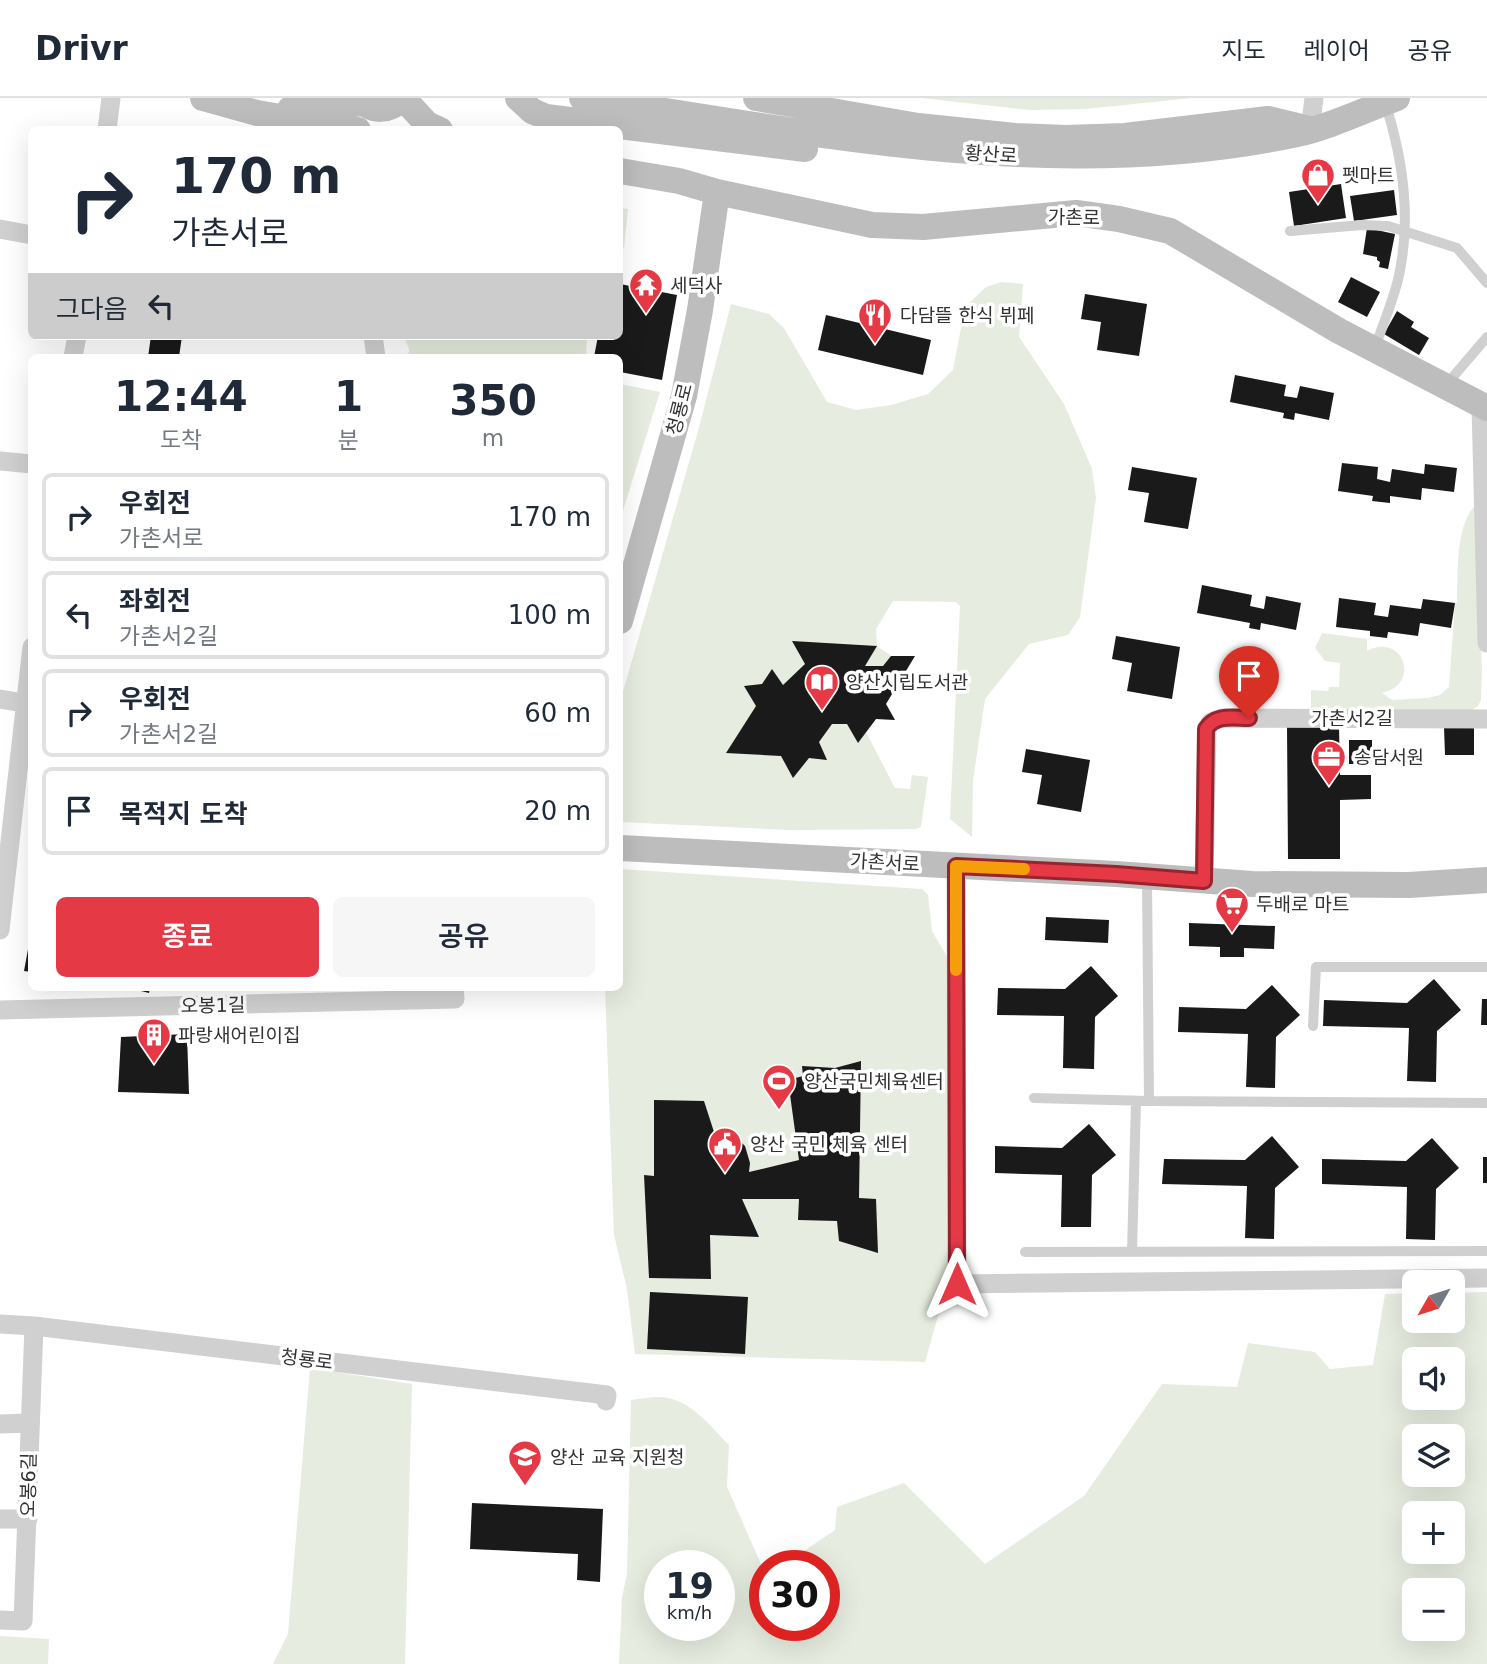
<!DOCTYPE html>
<html lang="ko">
<meta charset="utf-8">
<style>
body{margin:0;font-family:"DejaVu Sans","Noto Sans KR",sans-serif;background:#f6f6f7;color:#1f2937;height:100vh;display:flex;flex-direction:column;font-size:26px;white-space:nowrap}
*{box-sizing:border-box;margin:0}
p{font-size:23px;color:#747a83}
.icon{flex:none;width:38px;height:38px;fill:none;stroke:currentColor;stroke-width:2;stroke-linecap:round;stroke-linejoin:round}
.map{position:relative;flex:1;overflow:hidden}
.drawer{position:absolute;left:28px;top:256px;width:595px;height:637px;display:flex;flex-direction:column;background:#fff;border-radius:10px;box-shadow:0 7px 28px #0002}
.drawer>*{flex:none}
.hud{position:absolute;left:28px;top:28px;width:595px;height:214px;border-radius:10px;box-shadow:0 7px 28px #0002;background:#fff;color:#1f2937;overflow:hidden}
.needle{width:46px;rotate:231deg}
.buttons{position:absolute;left:1402px;top:1172px;display:grid;gap:14px}
.buttons a{display:grid;place-items:center;width:63px;height:63px;border-radius:10px;background:#fff;box-shadow:0 7px 28px #0002;font-size:35px}
.speed{position:absolute;left:644px;top:1452px;display:flex;gap:14px;font-size:35px;font-weight:700;text-align:center}
.speed>*{display:grid;place-content:center;width:91px;height:91px;border-radius:50%;background:#fff;box-shadow:0 7px 28px #0002;line-height:1}
.speed small{font-size:18px;font-weight:400}
.speed .limit{border:10px solid #d22;background:#fff;color:#111}
.pin{position:absolute;display:grid;place-items:center;width:60px;height:60px;color:#fff;margin:-72px -30px;border-radius:50% 50% 50% 0;rotate:-45deg;box-shadow:0 0 7px #0007}
.pin .icon{rotate:45deg}
.me{position:absolute;width:77px;margin:-38px;rotate:0deg;stroke-linejoin:round;filter:drop-shadow(0 0 5px #0008)}
.turn{display:flex;align-items:center;gap:24px;height:147px;padding:0 28px;font-size:32px}
.turn .icon{width:91px;height:91px;stroke-width:2.5}
.turn b{display:block;font-size:49px;line-height:60px}
.then{display:flex;align-items:center;height:66px;padding:0 28px;background:#0003;gap:14px;font-size:26px}
.eta{display:flex;justify-content:space-evenly;align-items:center;height:119px;text-align:center}
.eta b{font-size:42px;font-weight:600;line-height:49px}
.primary-button{display:flex;gap:14px;margin-top:auto;padding:14px 28px}
.primary-button a{flex:1;height:80px;border-radius:10px;background:#e63946;color:#fff;font-size:28px;font-weight:600;line-height:80px;text-align:center}
.primary-button a+a{background:#f6f6f7;color:#1f2937}
ul{padding:0;list-style:none}
li{display:flex;align-items:center;gap:21px;height:88px;margin:0 14px 10px;padding:0 14px;border:4px solid #e0e1e3;border-radius:10px}
li div{flex:1}
li b{display:block;font-size:26px}
li em{font-style:normal}
header{display:flex;align-items:center;gap:42px;box-sizing:border-box;height:98px;padding:0 35px;background:#fff;border-bottom:2px solid #e0e1e3}
header strong{font-size:33px}
nav{display:flex;gap:38px;margin-inline-start:auto;font-size:24px}
.map>svg:first-child{display:block}
.green{fill:#e6ecdf;fill-rule:evenodd}
.building{fill:#1a1a1a}
.lines{fill:none;stroke-linecap:round;stroke-linejoin:round}
.lane{stroke:#d0d0d0;stroke-width:10}
.street{stroke:#d0d0d0;stroke-width:19}
.secondary{stroke:#bdbdbd;stroke-width:26}
.route-casing{stroke:#96252e;stroke-width:18}
.route{stroke:#e63946;stroke-width:12}
.slow{stroke:#f59e0b;stroke-width:12}
.labels{text-anchor:middle;stroke-width:7;stroke-linejoin:round;paint-order:stroke}
.street-label{font-size:19px;fill:#333;stroke:#fff}
.poi-label{font-size:19px;fill:#333;stroke:#fff;text-anchor:start}
</style>
<header>
<strong>Drivr</strong>
<nav><a>지도</a><a>레이어</a><a>공유</a></nav>
</header>
<div class="map">
<svg width="1487" height="1566" viewBox="0 0 1487 1566">
<rect width="100%" height="100%" fill="#fff"/>
<!-- green -->
<path class="green" d="M921,0h271l-107,11 -55,1z
M620,110l8,1 -4,39 -4,4z
M1001,184l22,2 -4,53 45,67 28,65 4,29 -16,119 -12,18 -39,9 -44,55 -12,82 -1,56 -22,-18 10,-213 -4,-4 -63,-1 -17,28 1,17 14,10h24l-29,47 9,17 -19,-1 -10,13 29,56 15,1 2,-14 16,2 -7,50 -5,2 -125,1 -171,-8v-120l78,-271 33,-127 38,10 15,14 43,74 29,8 35,-5 37,-11 25,-24 12,-63 21,-20z
M404,238h183l-1,21h-178l1,-8z
M620,286l40,8 -40,128z
M1476,407l6,164 -1,31 -3,6 -6,4 -161,-1v-19l17,1 1,-4h10l1,-24 -15,-2 -10,-13 7,-15 45,6v12c36,-19 55,33 15,42l10,7 36,-2 12,-3 9,-8 6,-84h2c1,-26 -2,-80 19,-98z
M620,771l302,20 6,6 4,36 17,29 -1,321 -23,81 -290,-8 -8,-65 -13,-54 -9,-248h15z
M1487,1194v372h-868l3,-66 5,-24 4,-174c9,-1 18,-3 27,-3 31,0 51,28 71,48l-2,42 38,86v53h59v-60h-42l53,-36 2,-23 67,-24 81,81 99,-68 78,-112 75,3 11,-44 67,9 15,17 43,-4 12,-71 29,-1v28h38l1,-28zM1414,1262h38v38h-38zM1414,1339h38v38h-38zM1414,1416h38v38h-38zM660,1468h59v60h-59zM1414,1493h38v38h-38z
M310,1270l102,16 -7,280h-132l15,-30z
M0,1538l49,3 -1,25h-48z"/>
<!-- building -->
<path class="building" d="M1341,86l5,34 -52,8 -5,-34z
M1394,92l3,25 -43,6 -4,-25z
M1367,130l28,6 -7,35 -9,-2 1,-5 -3,-2v-3l-14,-3z
M1351,179l29,15 -13,25 -29,-15z
M620,186l57,11 -15,85 -42,-8v-15h-26l4,-21h22z
M1085,196l62,10 -8,52 -42,-6 4,-28 -20,-3z
M1397,213l17,11 -3,5 18,11 -10,17 -35,-21z
M826,217l105,25 -8,35 -105,-25z
M151,238h31l-3,21h-31z
M1235,277l51,10 -2,11 13,2 3,-12 34,7 -5,27 -34,-7 -1,7 -11,-2 1,-5 -54,-11z
M1342,365l36,4 -1,12 13,3 2,-13 32,5 1,-10 32,4 -3,24 -32,-4 -1,12 -31,-4v7l-18,-2 1,-5 -35,-5z
M1132,369l65,11 -9,51 -44,-7 5,-29 -21,-3z
M1202,487l50,10 -2,11 14,3 2,-13 35,7 -5,27 -35,-7 -1,7 -11,-2 1,-5 -53,-10z
M1339,500l37,5 -2,12 14,2 2,-12 31,4 2,-10 32,4 -4,25 -31,-5 -2,13 -30,-4 -1,6 -17,-2v-5l-34,-4z
M1116,538l64,11 -8,52 -45,-8 5,-28 -20,-4z
M792,543l85,5 -12,20h18l8,-10h24l-29,48 9,16 -19,-1 -18,24 -11,-19h-15l-13,18 8,18 -18,-2 -16,20 -12,-22 -55,-3 30,-47 -12,-20 18,-2 10,-15 11,16 22,-21z
M1287,628h52l1,49h31v24l-31,1v59h-52z
M1474,628v29h-29l-1,-28z
M1349,642h23v24h-23z
M1026,651l64,11 -9,52 -44,-8 5,-29 -20,-3z
M1046,819l63,3 -1,23 -63,-3z
M1189,825l86,3 -1,23 -30,-1v9h-24v-10l-31,-1z
M29,846h3v28l-8,-1z
M1091,868l27,30 -23,21 -1,52 -31,-1 1,-52 -67,-1 1,-27 67,1z
M1434,881l27,31 -24,21 -1,51 -29,-1 2,-53 -86,-2 1,-26 83,3z
M1272,887l28,30 -24,22 -1,51 -29,-1 2,-53 -70,-2 1,-25 67,2z
M125,889h25l-1,6z
M1482,901h5v26h-6z
M187,936l2,60 -71,-2 3,-55z
M861,963l-2,137 17,1 2,54 -39,-12 -2,-20 -39,-1 1,-21h-57l17,38 -49,-2 1,44 -62,-1 -5,-103 10,1v-76l50,1 10,31 20,3 11,11 5,17 -1,9 50,-12 -11,-80 15,-4 -1,-10 33,2z
M1089,1026l27,31 -24,20 -1,52h-30l1,-52 -67,-2v-27l67,2z
M1272,1038l27,31 -24,21 -1,51 -29,-1 2,-52 -85,-2 2,-25 81,1z
M1432,1040l27,30 -23,21 -1,51 -29,-1 1,-52 -85,-3v-25l84,2z
M1483,1059h4v26h-4z
M650,1194l98,5 -3,57 -98,-5z
M472,1405l131,6 -3,73 -23,-2 1,-26 -108,-5z"/>
<g class="lines">
<!-- lane -->
<path class="lane" d="M1290,133l72,-6 26,1 69,22 30,35
M1375,249c8,-22 17,-44 23,-67 13,-56 6,-116 -11,-171l-4,-5
M1446,287l41,-48
M1147,780l2,223
M1313,928l3,-59h171
M1034,1000l115,3 338,2
M1025,1154l462,-1
M1132,1154l4,-151"/>
<!-- street -->
<path class="street" d="M107,32l4,-32
M1310,32l4,-32
M0,131l32,6
M373,238l3,21
M73,259l4,-21
M1481,308l6,237
M0,363l32,3
M0,601l24,4
M956,768l1,418 530,-6
M1204,783l3,-152 4,-7 11,-4 265,1
M0,832l32,-283
M0,912l455,-11 -1,-12
M0,1226l34,2 573,69 -1,6
M0,1326l28,-1
M0,1421h28
M0,1522l23,1 11,-295"/>
<!-- secondary -->
<path class="secondary" d="M203,0l54,15 101,17
M359,0c13,15 30,14 44,0
M403,0l24,26 13,6
M518,0l14,13 14,6 259,32
M582,0c238,36 475,87 715,36 30,-6 70,-25 100,-36
M756,0l162,28 97,10 51,2 59,-2 143,-17 37,9
M290,11l73,-6
M620,73l59,10 38,11 155,33 51,2 153,-14 43,6 51,12 169,100 148,77
M620,523l64,-225 16,-86 17,-118
M620,750l496,26 136,10 157,1 78,-5"/>
</g>
<g class="lines">
<!-- route casing -->
<g class="route-casing">
<path id="route" d="M957,1186l-1,-418 160,8 88,7 2,-152c9,-15 27,-11 43,-11"/>
</g>
<!-- route -->
<use href="#route" class="route"/>
<!-- slow -->
<path class="slow" d="M956,872v-104l68,3"/>
</g>
<!-- icons -->
<defs>
<g id="shop-pin" transform="scale(1.75)"><path d="M0 17L-7.5 6A9.5 9.5 0 1 1 7.5 6Z" fill="#e63946" stroke="#fff"/><path d="M-5-2.5h2.3a2.7 3.5 0 0 1 5.4 0H5L5.5 6h-11ZM-1.5-2.5h3a1.5 2.3 0 0 0-3 0Z" fill="#fff"/></g>
<g id="temple-pin" transform="scale(1.75)"><path d="M0 17L-7.5 6A9.5 9.5 0 1 1 7.5 6Z" fill="#e63946" stroke="#fff"/><path d="M0-6L5-2H3V0L6.5 2.5H4V6H1.5V3h-3V6H-4V2.5H-6.5L-3 0V-2H-5Z" fill="#fff"/></g>
<g id="restaurant-pin" transform="scale(1.75)"><path d="M0 17L-7.5 6A9.5 9.5 0 1 1 7.5 6Z" fill="#e63946" stroke="#fff"/><path d="M-5-6h1v4h1v-4h1v4h1v-4h1v5L-1.5 .5V6h-2V.5L-5-1ZM5-6V6H3V1.5H1.5Q1.5-4 5-6Z" fill="#fff"/></g>
<g id="library-pin" transform="scale(1.75)"><path d="M0 17L-7.5 6A9.5 9.5 0 1 1 7.5 6Z" fill="#e63946" stroke="#fff"/><path d="M-6-4Q-3-5.5-.7-3.5V5Q-3 3-6 4ZM6-4Q3-5.5 .7-3.5V5Q3 3 6 4Z" fill="#fff"/></g>
<g id="office-pin" transform="scale(1.75)"><path d="M0 17L-7.5 6A9.5 9.5 0 1 1 7.5 6Z" fill="#e63946" stroke="#fff"/><path d="M-6-3h4V-5.5h4V-3h4V5H-6ZM-1-4.5V-3h2v-1.5ZM-6 0V1H6V0Z" fill="#fff"/></g>
<g id="supermarket-pin" transform="scale(1.75)"><path d="M0 17L-7.5 6A9.5 9.5 0 1 1 7.5 6Z" fill="#e63946" stroke="#fff"/><path d="M-6-5.5h2.5l.6 2H6L4.5 2H-2.5L-4.4-4H-6ZM-1.5 3.2a1.3 1.3 0 1 0 .1 0ZM3 3.2a1.3 1.3 0 1 0 .1 0Z" fill="#fff"/></g>
<g id="building-pin" transform="scale(1.75)"><path d="M0 17L-7.5 6A9.5 9.5 0 1 1 7.5 6Z" fill="#e63946" stroke="#fff"/><path d="M-4-6H4V6H1V3H-1V6H-4ZM-2.5-4.3h1.7v1.8h-1.7ZM.8-4.3h1.7v1.8H.8ZM-2.5-1h1.7V.8h-1.7ZM.8-1h1.7V.8H.8Z" fill="#fff"/></g>
<g id="stadium-pin" transform="scale(1.75)"><path d="M0 17L-7.5 6A9.5 9.5 0 1 1 7.5 6Z" fill="#e63946" stroke="#fff"/><path d="M0-5a6.5 5 0 1 0 0 10a6.5 5 0 1 0 0-10ZM-3.5-1.8h7v3.6h-7Z" fill="#fff"/></g>
<g id="civic-pin" transform="scale(1.75)"><path d="M0 17L-7.5 6A9.5 9.5 0 1 1 7.5 6Z" fill="#e63946" stroke="#fff"/><path d="M-.6-6.5H3V-4.5H.6V-3L4-1V1h2V6H-6V1h2V-1L-.6-3ZM-1.2 2.5V6h2.4V2.5Z" fill="#fff"/></g>
<g id="school-pin" transform="scale(1.75)"><path d="M0 17L-7.5 6A9.5 9.5 0 1 1 7.5 6Z" fill="#e63946" stroke="#fff"/><path d="M0-5L7-2L0 1L-7-2ZM-4 1L0 2.5L4 1V4Q0 6-4 4Z" fill="#fff"/></g>
</defs>
<g fill-rule="evenodd">
<use href="#shop-pin" x="1318" y="77"/>
<use href="#temple-pin" x="646" y="187"/>
<use href="#restaurant-pin" x="875" y="217"/>
<use href="#library-pin" x="822" y="584"/>
<use href="#office-pin" x="1329" y="659"/>
<use href="#supermarket-pin" x="1232" y="806"/>
<use href="#building-pin" x="154" y="937"/>
<use href="#stadium-pin" x="779" y="983"/>
<use href="#civic-pin" x="725" y="1046"/>
<use href="#school-pin" x="525" y="1359"/>
</g>
<g class="labels">
<!-- street labels -->
<g class="street-label">
<text transform="translate(991 56) rotate(4)" y="7">황산로</text>
<text transform="translate(1074 119) rotate(1)" y="7">가촌로</text>
<text transform="translate(679 311) rotate(-76)" y="7">청룡로</text>
<text x="1352" y="627">가촌서2길</text>
<text transform="translate(885 764) rotate(3)" y="7">가촌서로</text>
<text transform="translate(213 907) rotate(-1)" y="7">오봉1길</text>
<text transform="translate(307 1261) rotate(7)" y="7">청룡로</text>
<text transform="translate(28 1387) rotate(-89)" y="7">오봉6길</text>
</g>
<!-- poi labels -->
<g class="poi-label">
<text x="1342" y="84">펫마트</text>
<text x="670" y="194">세덕사</text>
<text x="900" y="224">다담뜰 한식 뷔페</text>
<text x="846" y="591">양산시립도서관</text>
<text x="1354" y="666">송담서원</text>
<text x="1256" y="813">두배로 마트</text>
<text x="178" y="944">파랑새어린이집</text>
<text x="804" y="990">양산국민체육센터</text>
<text x="750" y="1053">양산 국민 체육 센터</text>
<text x="550" y="1366">양산 교육 지원청</text>
</g>
</g>
</svg>
<div class="buttons">
<a><svg class="needle" viewBox="-14 -14 28 28"><path d="M0-13l5 13h-10z" fill="#e53935"/><path d="M0 13l5-13h-10z" fill="#747a83"/></svg></a>
<a><svg class="icon" aria-label="sound" viewBox="0 0 24 24"><path d="M4 9h4l5-4v14l-5-4H4zM17 9q2 3 0 6"/></svg></a>
<a><svg class="icon" aria-label="layers" viewBox="0 0 24 24"><path d="M12 4l9 5-9 5-9-5zM3 14l9 5 9-5"/></svg></a>
<a>+</a>
<a>−</a>
</div>
<div class="speed"><div>19<small>km/h</small></div><div class="limit">30</div></div>
<div class="pin" style="left:1249px;top:620px;background:#d93025"><svg class="icon" aria-label="arrive" viewBox="0 0 24 24"><path d="M6 21V4h12l-3 4 3 4H6"/></svg></div>
<svg class="me" style="left:957px;top:1186px" viewBox="-20 -20 40 40"><path d="M0-17L14 15 0 8-14 15z" fill="#e63946" stroke="#fff" stroke-width="4"/></svg>
<div class="hud">
<div class="turn"><svg class="icon" aria-label="right" viewBox="0 0 24 24"><path d="M7 20v-9h11M14 6l5 5-5 5"/></svg><div><b>170 m</b>가촌서로</div></div>
<div class="then">그다음<svg class="icon" aria-label="left" viewBox="0 0 24 24"><path d="M17 20v-9H6M10 6l-5 5 5 5"/></svg></div>
</div>
<section class="drawer">
<div class="eta">
<div><b>12:44</b><p>도착</p></div>
<div><b>1</b><p>분</p></div>
<div><b>350</b><p>m</p></div>
</div>
<ul>
<li><svg class="icon" aria-label="right" viewBox="0 0 24 24"><path d="M7 20v-9h11M14 6l5 5-5 5"/></svg><div><b>우회전</b><p>가촌서로</p></div><em>170 m</em></li>
<li><svg class="icon" aria-label="left" viewBox="0 0 24 24"><path d="M17 20v-9H6M10 6l-5 5 5 5"/></svg><div><b>좌회전</b><p>가촌서2길</p></div><em>100 m</em></li>
<li><svg class="icon" aria-label="right" viewBox="0 0 24 24"><path d="M7 20v-9h11M14 6l5 5-5 5"/></svg><div><b>우회전</b><p>가촌서2길</p></div><em>60 m</em></li>
<li><svg class="icon" aria-label="arrive" viewBox="0 0 24 24"><path d="M6 21V4h12l-3 4 3 4H6"/></svg><div><b>목적지 도착</b></div><em>20 m</em></li>
</ul>
<div class="primary-button"><a>종료</a><a>공유</a></div>
</section>
</div>
